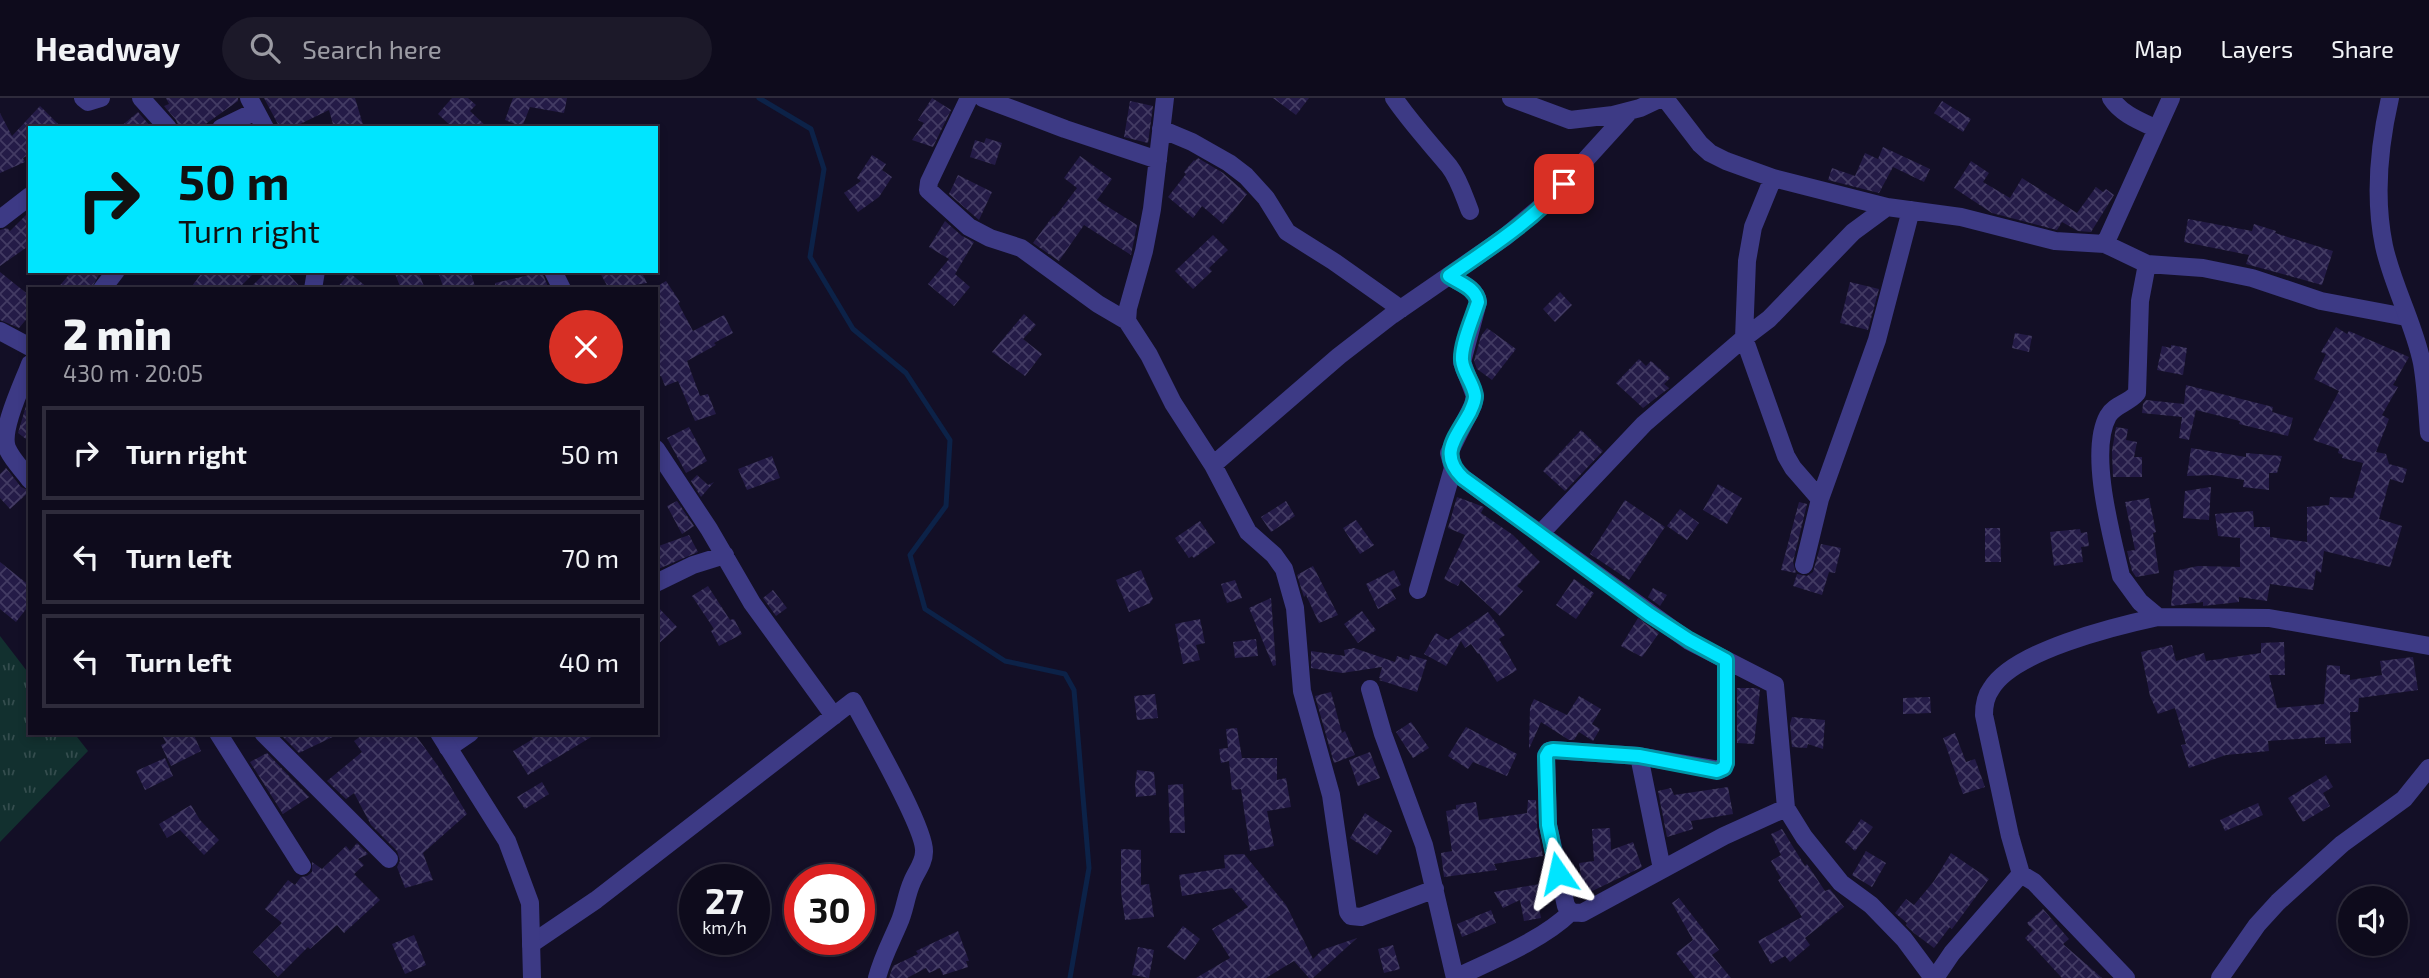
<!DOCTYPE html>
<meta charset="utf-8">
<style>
body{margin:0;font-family:"Exo 2",sans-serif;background:#1c1929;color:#f1f3f6;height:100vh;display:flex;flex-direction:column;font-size:26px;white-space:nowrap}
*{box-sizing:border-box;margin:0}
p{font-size:23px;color:#9b9ba3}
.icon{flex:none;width:38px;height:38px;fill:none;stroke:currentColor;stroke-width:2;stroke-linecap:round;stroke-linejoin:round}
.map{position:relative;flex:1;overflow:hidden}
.sheet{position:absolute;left:28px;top:189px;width:630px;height:448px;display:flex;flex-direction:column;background:#0e0b1c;border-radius:0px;box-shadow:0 4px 10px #0003,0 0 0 2px #2e2b3b}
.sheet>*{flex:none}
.top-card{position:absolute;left:28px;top:28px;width:630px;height:147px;border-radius:0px;box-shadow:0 4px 10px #0003,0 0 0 2px #2e2b3b;background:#00e5ff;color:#111;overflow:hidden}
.controls{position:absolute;left:2338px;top:788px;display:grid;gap:14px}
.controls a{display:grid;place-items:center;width:70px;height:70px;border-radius:50%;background:#0e0b1c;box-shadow:0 4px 10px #0003,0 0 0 2px #2e2b3b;font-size:35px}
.speed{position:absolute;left:679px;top:766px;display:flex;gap:14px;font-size:35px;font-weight:700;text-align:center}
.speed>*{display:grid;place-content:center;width:91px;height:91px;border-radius:50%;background:#0e0b1c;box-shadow:0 4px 10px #0003,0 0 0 2px #2e2b3b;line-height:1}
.speed small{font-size:18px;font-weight:400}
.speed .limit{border:10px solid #d22;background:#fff;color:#111}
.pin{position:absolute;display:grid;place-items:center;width:60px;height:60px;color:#fff;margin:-30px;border-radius:14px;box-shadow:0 4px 10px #0006}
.me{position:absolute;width:77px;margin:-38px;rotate:349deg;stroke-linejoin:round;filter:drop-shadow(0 0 5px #0008)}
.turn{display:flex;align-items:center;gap:24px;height:147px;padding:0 35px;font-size:32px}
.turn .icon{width:91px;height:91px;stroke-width:2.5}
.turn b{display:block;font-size:49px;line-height:60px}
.round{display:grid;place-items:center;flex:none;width:74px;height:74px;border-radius:37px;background:#1c1929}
.head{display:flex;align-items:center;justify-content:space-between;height:119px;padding:0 35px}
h1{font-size:42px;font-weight:800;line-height:52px}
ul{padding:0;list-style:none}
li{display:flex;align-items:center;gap:21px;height:94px;margin:0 14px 10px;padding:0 21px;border:4px solid #2e2b3b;border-radius:0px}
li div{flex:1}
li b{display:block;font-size:26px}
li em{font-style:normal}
header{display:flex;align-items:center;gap:42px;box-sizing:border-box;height:98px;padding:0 35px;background:#0e0b1c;border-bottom:2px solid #2e2b3b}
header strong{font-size:33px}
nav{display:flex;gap:38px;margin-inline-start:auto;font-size:24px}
.search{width:490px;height:63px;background:#1c1929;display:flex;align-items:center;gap:18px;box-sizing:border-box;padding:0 24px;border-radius:38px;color:#9b9ba3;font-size:26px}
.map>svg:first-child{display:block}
.grass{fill:url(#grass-tufts)}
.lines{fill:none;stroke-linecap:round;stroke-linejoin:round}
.stream{stroke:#0c2248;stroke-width:5}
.building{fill:url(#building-cross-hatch)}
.minor{stroke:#3d3a85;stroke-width:18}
.tertiary{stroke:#3d3a85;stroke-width:18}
.route-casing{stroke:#0095a6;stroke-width:18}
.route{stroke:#00e5ff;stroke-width:12}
</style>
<header>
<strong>Headway</strong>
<div class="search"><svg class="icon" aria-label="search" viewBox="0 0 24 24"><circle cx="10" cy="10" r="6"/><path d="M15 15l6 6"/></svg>Search here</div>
<nav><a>Map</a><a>Layers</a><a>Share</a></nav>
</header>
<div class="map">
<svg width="2429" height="880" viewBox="0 0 2429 880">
<defs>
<pattern id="grass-tufts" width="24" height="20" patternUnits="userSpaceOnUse" patternTransform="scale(1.75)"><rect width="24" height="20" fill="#12302f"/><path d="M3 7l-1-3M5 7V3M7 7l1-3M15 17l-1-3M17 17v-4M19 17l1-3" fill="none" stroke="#344d4e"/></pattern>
<pattern id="building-cross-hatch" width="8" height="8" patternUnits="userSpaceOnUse" patternTransform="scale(1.75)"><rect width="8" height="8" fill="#241b47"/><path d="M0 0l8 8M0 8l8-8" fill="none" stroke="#433b63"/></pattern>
</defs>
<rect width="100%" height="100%" fill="#130f26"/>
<!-- grass -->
<path class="grass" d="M0,538l30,39v58h44l14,18 -88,91z"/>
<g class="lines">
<!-- stream -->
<path class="stream" d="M759,0l52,31 13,40 -14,88 43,72 53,44 44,67 -4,66 -36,49 15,54 80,52 60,13 9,16 15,178 -19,110"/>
</g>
<!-- building -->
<path class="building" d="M166,0h72v3l-38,27h-21l-3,-8 -12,-14 5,-2z
M264,0h91l9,30h-30l-5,-18 -37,18h-12z
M452,0h16l8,7 -6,6 18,17h-35l-15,-14z
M513,0h54l-3,15 -34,-6 -8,20 -17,-7z
M932,0l19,12 -18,37 -21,-7 12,-17 -6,-3z
M1273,0h36l-13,17z
M1130,3l23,5 -5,37 -24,-6z
M1942,3l29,18 -8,13 -29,-19z
M40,8l22,22h-32v26l-7,4 2,4 -25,11v-60l12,23z
M138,14l14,16h-33z
M986,40l16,5 -7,22 -25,-8 5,-17 9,3z
M1883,49l47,22 -6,13 -31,-15 -14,26 -51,-13 4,-12 23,8 10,-23 13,6z
M872,57l14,9 -4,6 10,7 -13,20 -21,15 -14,-19 17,-12 -4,-3z
M1080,58l32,23 -15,21 40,25 -6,30 -47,-30 -25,36 -26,-18 20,-27 2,1 22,-29 -13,-10z
M1198,60l25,15 24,21 -24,30 -21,-18 -9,12 -25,-21 18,-23 -2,-2 10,-12 1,1z
M1971,63l18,12 -6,9 27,16 12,-20 55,35 19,-26 7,5 3,-3 8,6 -23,37 -13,-1 -16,-9 -5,8 -65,-17 -38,-25z
M958,77l34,17 -13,28 -30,-26z
M30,113v34l-30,21v-36l7,-2 3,3z
M2188,121l64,12 2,-7 22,7 -1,2 58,18 -11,34 -76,-21 3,-9 -65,-13z
M945,123l17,15 12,6 -19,32 15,13 -16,19 -26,-22 21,-25 -20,-12z
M1213,137l15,15 -19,18 3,3 -19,18 -18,-18z
M72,173h29l-10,18h-34z
M203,173h53l-18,18h-48z
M267,173h19l16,18h-53z
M394,173h24l7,18h-24z
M450,173h20l6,18h-32l-5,-14z
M599,173h42l6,12 -25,4v2h-13z
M0,174l30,24v19l-11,13 -19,-8z
M542,174l7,17h-54v-6z
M350,175l19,16h-33z
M666,183l14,21 -2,1 15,28 31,-16 9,18 -19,10 2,2 -29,16 13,35 8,-2 8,20 -21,7 -17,-40 -13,5 -4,-10 -5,2v-91z
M1850,184l29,7 -11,41 -28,-7z
M1560,194l12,13 -17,17 -12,-13z
M1024,216l12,11 -13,14 19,15 -17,22 -33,-24z
M2336,229l11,7 2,-3 60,26 -16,28 5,2 -16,28 7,4 -13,33 10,2 3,10 18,5 -4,14 -13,-4 -11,40 23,7 -12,41 -66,-16 -3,22 -5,-3 -3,20 -43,-6 -3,17 -28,-4v5l-36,4v-4l-32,4 3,-35 24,-5 42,1v-29l-22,-2 -3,-22 38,-3 1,16h16v10l37,5v-35l22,-2 1,-8 23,1 10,-35 -21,-5 1,-3 -5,-2 1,-4 -26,-9 26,-49 -25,-12 12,-25 -5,-2z
M1487,230l29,21 -24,31 -15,-11 -3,-8 7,-25z
M2015,235l17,3 -3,16 -17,-4z
M2171,247l16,3 -4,27 -26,-5 5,-24 9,2z
M1639,261l7,7 5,-5 19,17 -6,6 5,4 -26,20 -27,-25z
M2186,287l87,22 -1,5 21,6 -5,18 -49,-12 1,-3 -44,-11 -7,30 -10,-2 3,-21 -40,-4 1,-9 3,-4 38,4z
M26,308l4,3v33l-12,-9z
M689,329l18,34 -21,12 -19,-35z
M2116,329l12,2 -2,11 11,2 -3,15h8v20h-29l-1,-26z
M1581,332l22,21 -38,40 -22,-20z
M2191,350l55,9v-4l36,3 -5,17h-8v17l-26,-3 1,-7 -32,-5 -25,1z
M772,358l8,22 -33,12 -9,-21z
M6,370l15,19 9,4 -20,18 -10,-11v-24z
M697,377l11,10 6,-3 -13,15 -10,-16z
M1718,386l24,14 -15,26 -24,-14z
M2211,389l-2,33 -26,-2 2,-27z
M1457,399l27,10 -3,6 32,22 27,27 -23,24 6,5 -23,25 -39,-36 -3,6 -14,-7 21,-44 -17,-7z
M2149,400l7,34 -3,1 6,40 -23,4 -4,-6 -5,-20 8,-1 -10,-48z
M1625,402l40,27 -36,53 -39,-26z
M677,403l17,25 -12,8 -15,-28z
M1286,403l9,15 -24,16 -10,-15z
M1799,404l8,2 -14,58 3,11 -15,-3z
M1680,411l19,14 -12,17 -20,-14z
M1356,422l18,25 -14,9 -17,-26z
M1200,423l15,22 -21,15 -2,-2 -3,2 -14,-20z
M1985,430h15l1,34h-16z
M2080,431l1,4 6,-1 2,14 -8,1 2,15 -29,4 -4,-34z
M689,437l9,17 -42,18v-23z
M1821,446l20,4 -6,25 -6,-1 -7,23 -29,-9 4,-12 10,2 6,-4z
M0,464l30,24v18l-14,18 -16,-13z
M1313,468l25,49 -19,8 -13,-28 -2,2 -7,-22z
M1141,472l12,29 -3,4 -21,9 -13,-32z
M1394,472l7,15 -10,5 5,9 -18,10 -12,-25z
M1574,481l20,14 -18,26 -20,-14z
M1235,482l7,18 -15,5 -6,-19z
M708,488l22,34 4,-1 8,15 -23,12 -8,-15 3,-2 -22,-33z
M1653,490l14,7 -7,11 -12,-9z
M773,492l14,18 -11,8 -13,-18z
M1271,500l5,67 -3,1 -24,-58z
M656,507l21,22 -21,19z
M1362,513l14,19 -18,13 -14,-19z
M1488,514l17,23 -6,4 18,31 -20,12 -18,-29 -1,1 -7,-10 -6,4 -4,-7 -15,25 -22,-12 12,-21 12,7z
M1638,520l21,15 -17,24 -21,-11z
M1200,521l5,24 -9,2 4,15 -17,4 -8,-40z
M1256,541l2,17 -23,2 -2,-16z
M2284,544l1,33h-16l8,33 47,-4 3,-39 13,1v8l10,1v5l32,-5 -2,-14 33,-4 5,33 -59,8 -1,14h-8l1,31 -26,1v-7l-57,4 1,10 -43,4 -37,13 -8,-23 5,-1 -11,-36 -17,6 -8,-18 -9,-44 31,-7 4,16 28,-8 2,8 55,-8v-10z
M1354,550l41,14 2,-6 12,4 1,-5 17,5 -10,32 -38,-12 3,-1 -3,-1 3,-11 -40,6 -31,-5v-17l34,5 -1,-6z
M1737,590h19l4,2 -6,54 -17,-1z
M1331,594l11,41 3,-2 10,24 -21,8 -19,-67z
M1155,596l3,24 -21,2 -3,-24z
M1579,598l22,13 -9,15 8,5 -7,12 -14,-9 -5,8h-5l-28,-18 -12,27 1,-41 4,-9 33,16z
M1930,599l1,16 -28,1v-16z
M1792,619l33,3 -2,29 -15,-5 -1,4 -15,-1 -2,-23z
M1411,624l18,26 -16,10 -17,-26z
M1466,629l51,27 -10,22 -34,-14 -5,7 -20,-13z
M1237,630l5,30h35v22l9,-2 5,29 -24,4 7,35 -24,5 -9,-62 -9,1 -3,-29 -8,2 -2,-14 9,-1 -2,-19z
M161,635h32l8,18 -30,15 -10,-21 5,-2z
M279,635h62l-42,20z
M365,635h49l24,33 29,48 -44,39 10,27 -28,8 -8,-21 3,-6 -3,-10 -26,-26 -17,-32 -8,6 -19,-18 35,-29 -8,-11z
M529,635h69l-70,42 -15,-24 20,-12z
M1955,635l11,29 9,-3 10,28 -22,7 -20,-56z
M1370,654l10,26 -22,8 -9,-26z
M267,655l42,44 -26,17 -33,-52z
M165,660l8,18 -28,14 -9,-19z
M1137,672l17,2 2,23 -20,2 -1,-13z
M2326,677l7,12 -10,6 7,13 -27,16 -15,-24z
M542,684l7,12 -24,15 -8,-12z
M1183,686l2,49h-15l-2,-48z
M1728,689l5,27 -42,7 2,8 -26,8 -9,-46 13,-3 3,7z
M1528,702h8l1,27 6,29 -49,8 3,6 -53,7 -3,-24 11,-2 -6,-40 10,-2v-4l20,-3 3,18 48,-7z
M2258,705l5,12 -38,16 -5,-11z
M191,707l9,15 19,20 -15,15 -24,-25 -13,8 -8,-14z
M1365,715l27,18 -15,24 -27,-17z
M1861,721l12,8 -18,24 -10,-9z
M1610,730l1,22 22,-8 9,25 -58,28 -5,-32 15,-2 -2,-32z
M1782,731l23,37 2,-2 18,27 5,-2 14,18 -39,31 5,7 -20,17 -5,-6 -14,8 -13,-23 44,-24 -24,-37 3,-2 -10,-17 10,-6 -10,-21z
M357,745l11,11 -10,5 6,6 -10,9 26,26 -36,33 -7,-8 -27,24 -2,-2 -30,30 -25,-25 29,-29 -17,-14 23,-29 7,5 6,-8 6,-1 5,-4v-10l10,7 24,-23 4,5z
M1121,751l20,1v35l8,-1 5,33 -29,3 -4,-28z
M1866,753l20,12 -14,24 -20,-12z
M1951,755l38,26 -37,50 -2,-2 -16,21 -20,-15 -8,-8 1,-2 -12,-10 11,-14 8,6 20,-24z
M1244,756l42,51 27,54 9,-9 35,-12 -44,40h-4l-15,-17 -28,17h-70l34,-20 -18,-29 36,-22 -16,-19 -50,8 -3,-21 46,-7 -1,-13z
M1545,785l1,4 -10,5 5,26 -17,3 -4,-21 -17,8 -9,-16z
M1679,800l40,52 -7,5 19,23h-36l-19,-25 17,-13 -21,-37z
M2043,811l26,30 -6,5 39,34h-40l-37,-40 8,-8 -6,-7z
M1491,812l5,13 -34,14 -5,-13z
M1183,828l17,13 -15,21 -18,-13z
M958,833l11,30h-3l2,6 -25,8 -3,-7 -11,5 -3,-5 -19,10h-18l4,-12 25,-12 -2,-3z
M414,837l12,30 -21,9 -13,-30z
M1393,847l7,24 -16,4 -6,-24z
M1138,849l16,3 -5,28 -17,-3z"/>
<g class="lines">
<!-- minor -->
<path class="minor" d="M83,0l5,4 13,-4
M141,0l27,30
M249,0l16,30
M969,0l-40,84 -1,8 41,37 21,11 31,10 77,56 29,17
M983,0l82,31 93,31
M1165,0l-13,111 -8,42 -16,57 -1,13 22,34 24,48 40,62 35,67 26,23 10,14 11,39 7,83 29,104 17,117 3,4 10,1 74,-28
M1394,0c17,25 36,45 55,68 10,13 15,30 21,45
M1511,0l59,22 43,-5 27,-7 19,-9 8,2 33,43 10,9 16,8 47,17 114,29 74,10 94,24 50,3 42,20 56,4 49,10 69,23 85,16
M2111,0c10,16 29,23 46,31
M221,30l35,-17
M1161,31l31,13 37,21 17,13 20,22 21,34 46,29 68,48
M1773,80l-20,49 -6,34 -3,77 42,118 7,12 27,31
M0,121l30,-23
M2105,146l66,-146
M2147,166l-7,37 -3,92c-8,10 -23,12 -29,23 -20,36 4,121 13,160l19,26 18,15 111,1 160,28
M553,173l9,18
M1449,178c11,7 27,12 29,26l-16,60 13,34 -2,9 -24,48 4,15 10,10 226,163 86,44 11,123 18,29 37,46 30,22 33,34 29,39
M102,191l14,-18
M313,191l3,-18
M30,266c-7,19 -30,66 -23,84 5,12 16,22 23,32
M656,351l53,80 43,74 82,113
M1213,367l126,-109 53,-41 113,-78 44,-37 80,-88
M1540,436l104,-110 100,-86 25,-19 84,-87 34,-25
M1804,467l16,-66 57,-159 34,-130
M656,485l37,-18 32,-10
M1418,492l35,-122
M1726,562v103l-6,7 -81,-14 -86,-6 -4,1 -3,5 2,69 18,81 5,6 11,1 142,-77 62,-28
M1370,591l13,45 41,111 31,133
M218,635l84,133
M263,635l126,126
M448,650l22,-15
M1639,658l23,113
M531,846l65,-44 257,-199c14,27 73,128 71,151 0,11 -8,20 -12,30 -6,13 -7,28 -13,41 -8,19 -17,35 -22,55
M1455,880c36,-17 88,-38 116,-66
M1935,880l17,-25 69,-79
M2126,880l-92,-96 -13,-8 -11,-38 -26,-121c0,-10 1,-18 7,-26 22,-38 125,-63 167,-72"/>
<!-- tertiary -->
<path class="tertiary" d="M2390,0c-11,48 -16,100 -6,148 9,41 30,77 38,117 4,23 5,47 7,70
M0,233l30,16
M439,635l68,108 23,62 2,75
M2220,880l37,-53 21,-23 64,-58 62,-45 25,-31"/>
</g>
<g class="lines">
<!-- route casing -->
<g class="route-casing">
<path id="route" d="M1558,775l-10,-48 -2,-69 3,-5 4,-1 86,6 78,15 7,-3 2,-5v-103l-37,-20 -40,-26 -186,-136c-25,-24 -7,-40 7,-66 2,-5 5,-10 5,-16 -1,-12 -12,-23 -13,-36 -1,-16 11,-42 16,-58 -2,-14 -18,-19 -29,-26 40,-28 83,-55 115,-92"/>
</g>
<!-- route -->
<use href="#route" class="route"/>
</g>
</svg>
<div class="controls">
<a><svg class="icon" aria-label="sound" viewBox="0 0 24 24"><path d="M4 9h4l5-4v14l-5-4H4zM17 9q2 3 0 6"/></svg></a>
</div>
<div class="speed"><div>27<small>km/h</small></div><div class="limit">30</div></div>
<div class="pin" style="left:1564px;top:86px;background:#d93025"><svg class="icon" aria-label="arrive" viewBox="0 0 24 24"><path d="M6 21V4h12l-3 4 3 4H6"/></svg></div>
<svg class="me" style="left:1558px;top:775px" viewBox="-20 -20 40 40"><path d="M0-17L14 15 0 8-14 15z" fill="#00e5ff" stroke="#fff" stroke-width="4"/></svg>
<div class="top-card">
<div class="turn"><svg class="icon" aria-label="right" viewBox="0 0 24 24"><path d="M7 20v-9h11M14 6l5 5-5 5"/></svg><div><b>50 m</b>Turn right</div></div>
</div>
<section class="sheet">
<div class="head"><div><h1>2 min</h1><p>430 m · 20:05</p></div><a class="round" style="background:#d93025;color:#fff"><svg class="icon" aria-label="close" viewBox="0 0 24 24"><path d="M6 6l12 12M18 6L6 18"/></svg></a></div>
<ul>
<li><svg class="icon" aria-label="right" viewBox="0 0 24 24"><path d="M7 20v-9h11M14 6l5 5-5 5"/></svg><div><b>Turn right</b></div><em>50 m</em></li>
<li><svg class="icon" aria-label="left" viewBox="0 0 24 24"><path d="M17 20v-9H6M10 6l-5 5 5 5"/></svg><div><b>Turn left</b></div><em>70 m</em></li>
<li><svg class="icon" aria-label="left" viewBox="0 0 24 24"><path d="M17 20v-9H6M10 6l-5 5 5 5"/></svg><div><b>Turn left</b></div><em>40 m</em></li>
</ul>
</section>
</div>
